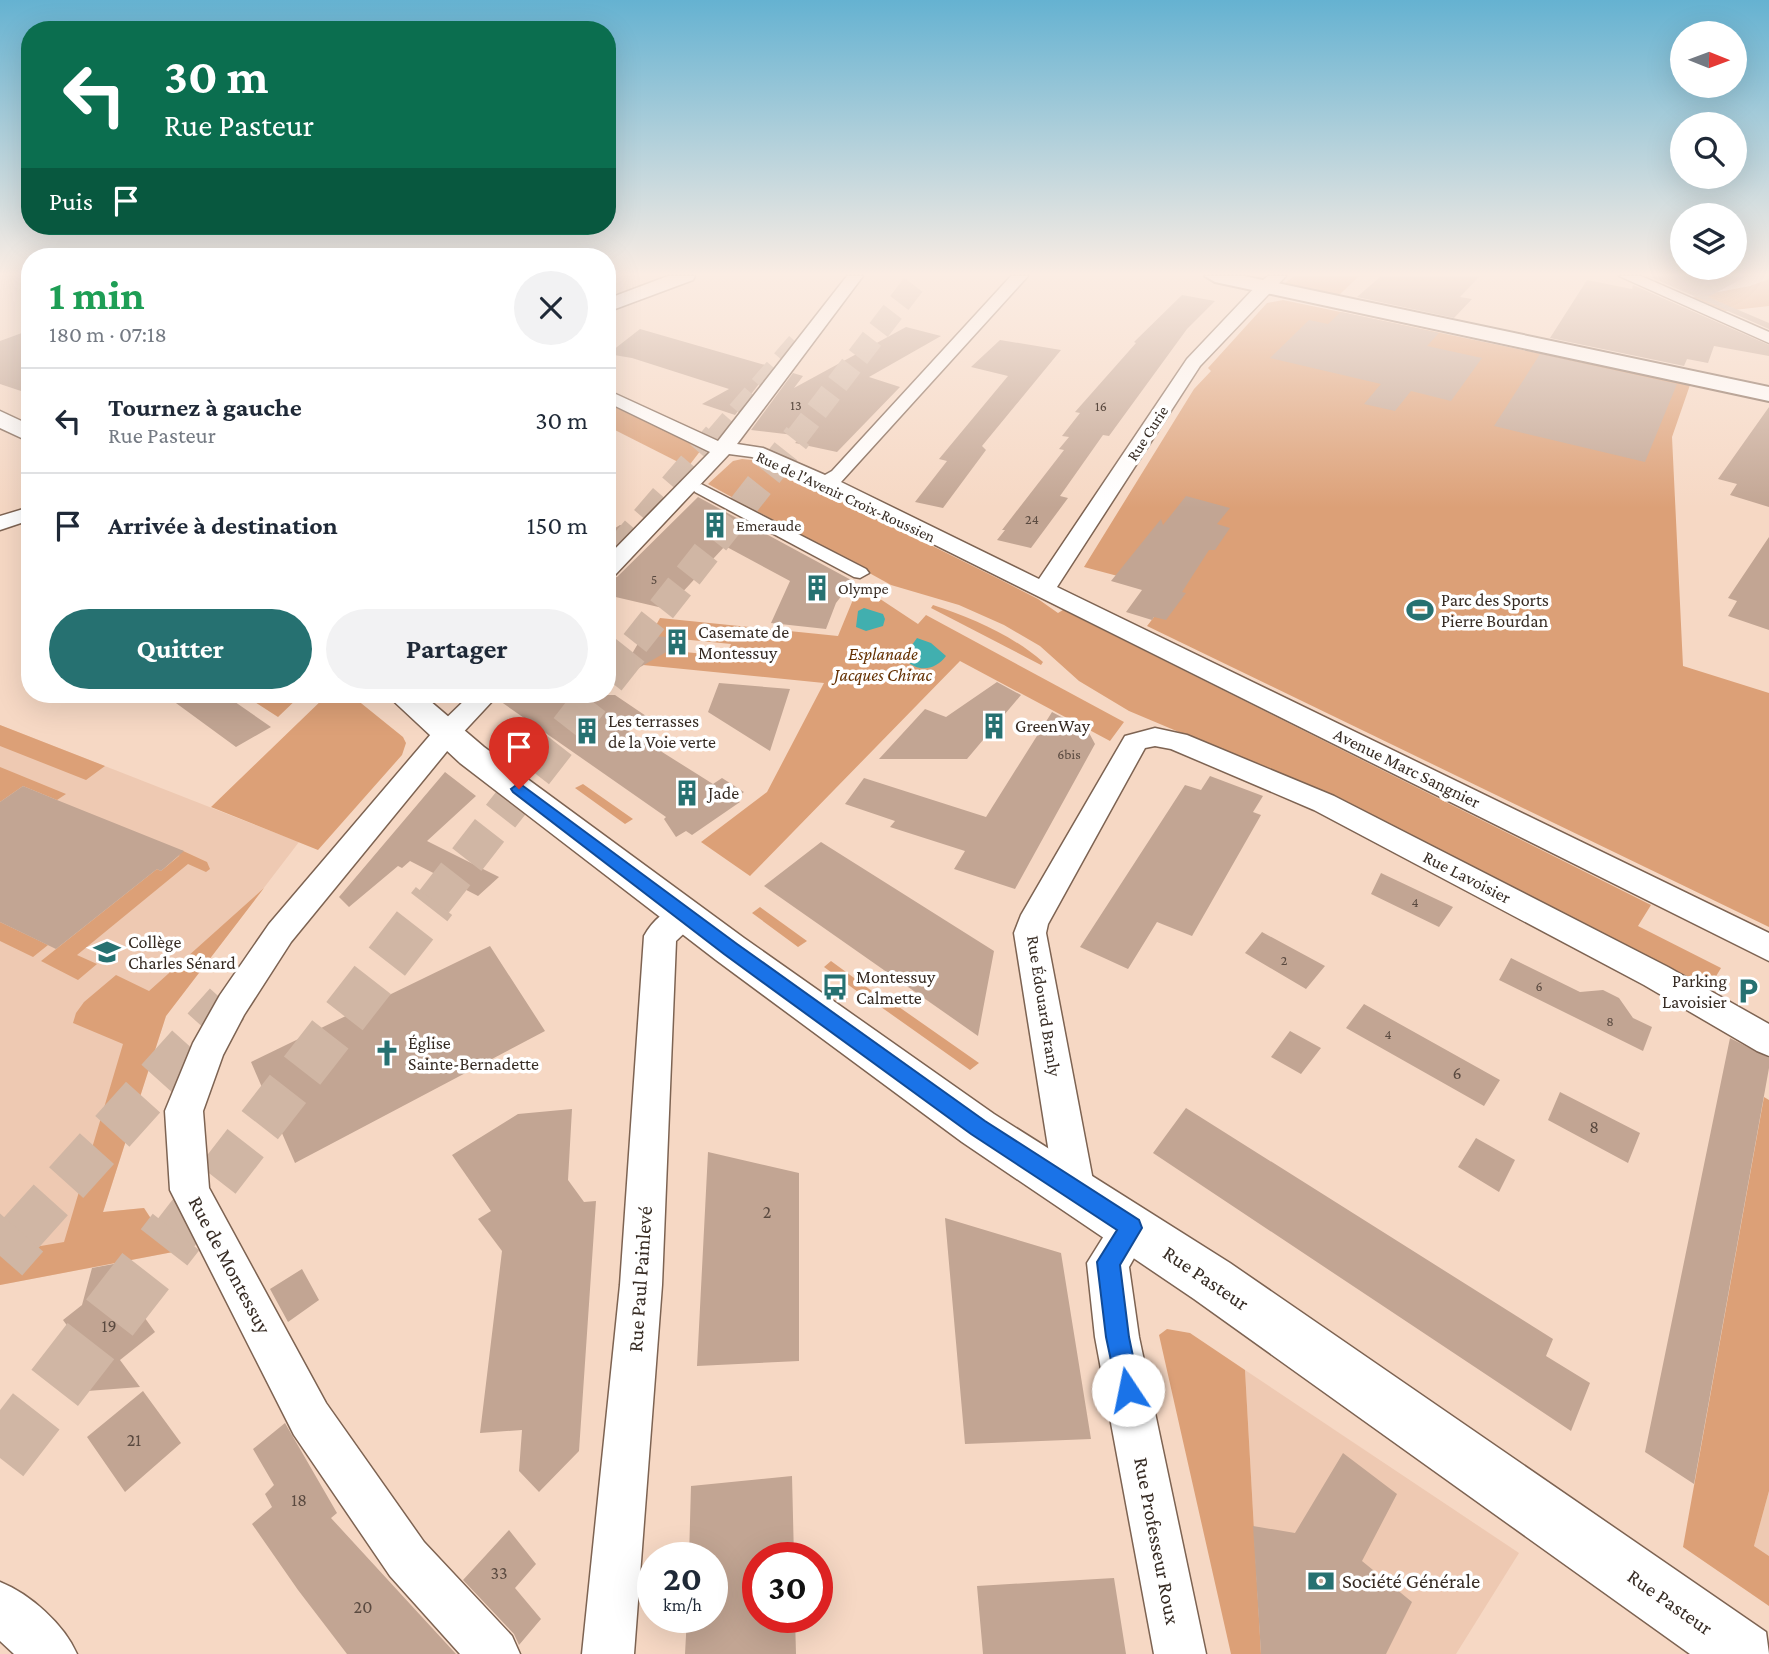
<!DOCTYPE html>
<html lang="fr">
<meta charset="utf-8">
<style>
body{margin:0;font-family:"Crimson Pro",serif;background:#f2f2f3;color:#1f2937;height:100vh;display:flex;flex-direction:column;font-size:26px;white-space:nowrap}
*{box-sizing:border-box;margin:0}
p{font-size:23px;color:#747a83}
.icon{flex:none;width:38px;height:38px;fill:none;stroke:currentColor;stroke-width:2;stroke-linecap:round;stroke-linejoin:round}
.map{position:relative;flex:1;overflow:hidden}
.panel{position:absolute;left:21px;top:248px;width:595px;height:455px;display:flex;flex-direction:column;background:#fff;border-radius:28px;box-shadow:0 7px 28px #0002}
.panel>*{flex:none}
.top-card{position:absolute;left:21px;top:21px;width:595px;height:214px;border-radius:28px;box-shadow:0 7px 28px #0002;background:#0b6e4f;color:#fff;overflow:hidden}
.needle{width:46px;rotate:91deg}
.buttons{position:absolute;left:1670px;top:21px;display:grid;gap:14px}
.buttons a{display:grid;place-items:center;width:77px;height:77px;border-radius:50%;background:#fff;box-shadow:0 7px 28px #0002;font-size:35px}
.speed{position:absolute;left:637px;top:1542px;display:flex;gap:14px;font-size:35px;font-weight:700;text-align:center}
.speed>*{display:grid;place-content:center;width:91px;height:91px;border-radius:50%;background:#fff;box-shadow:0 7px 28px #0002;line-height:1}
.speed small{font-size:18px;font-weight:400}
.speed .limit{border:10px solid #d22;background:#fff;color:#111}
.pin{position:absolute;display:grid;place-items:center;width:60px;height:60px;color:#fff;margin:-72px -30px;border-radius:50% 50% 50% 0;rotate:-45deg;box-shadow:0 0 7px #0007}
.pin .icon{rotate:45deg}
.me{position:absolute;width:77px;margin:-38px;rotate:349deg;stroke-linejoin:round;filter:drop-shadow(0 0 5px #0008)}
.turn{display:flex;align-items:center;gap:24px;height:147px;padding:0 28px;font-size:32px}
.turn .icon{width:91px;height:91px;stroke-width:2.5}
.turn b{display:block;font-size:49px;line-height:60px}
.then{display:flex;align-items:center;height:66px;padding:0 28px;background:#0003;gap:14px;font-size:26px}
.round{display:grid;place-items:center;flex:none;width:74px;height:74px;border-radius:37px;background:#f2f2f3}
.summary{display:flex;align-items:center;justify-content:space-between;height:119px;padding:0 28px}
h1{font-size:42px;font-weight:700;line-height:52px;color:#1e9e55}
.cta{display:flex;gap:14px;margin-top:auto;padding:14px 28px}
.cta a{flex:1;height:80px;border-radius:42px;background:#267171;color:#fff;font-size:28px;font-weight:700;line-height:80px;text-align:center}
.cta a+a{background:#f2f2f3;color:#1f2937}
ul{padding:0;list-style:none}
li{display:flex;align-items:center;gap:21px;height:105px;padding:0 28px;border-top:2px solid #e0e1e3}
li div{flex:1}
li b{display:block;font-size:26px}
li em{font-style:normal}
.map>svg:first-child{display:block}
.built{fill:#eec9b2}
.green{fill:#dca077}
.water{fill:#41afaf}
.building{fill:#c2a593}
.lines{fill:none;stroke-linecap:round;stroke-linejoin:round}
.trunk-tunnel-far4{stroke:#d0b6a4;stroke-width:23;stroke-dasharray:23 11;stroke-linecap:butt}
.trunk-tunnel-far3{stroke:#d0b6a4;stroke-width:29;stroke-dasharray:29 14;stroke-linecap:butt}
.trunk-tunnel-far2{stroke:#d0b6a4;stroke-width:37;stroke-dasharray:37 18;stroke-linecap:butt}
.trunk-tunnel-far1{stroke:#d0b6a4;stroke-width:46;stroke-dasharray:46 23;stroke-linecap:butt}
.trunk-tunnel{stroke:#d0b6a4;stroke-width:59;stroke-dasharray:59 30;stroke-linecap:butt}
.pedestrian-casing{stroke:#7d6352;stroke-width:3}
.minor-casing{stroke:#7d6352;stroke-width:3}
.tertiary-casing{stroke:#7d6352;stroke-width:3}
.secondary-casing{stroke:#7d6352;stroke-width:4}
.pedestrian{fill:#fff;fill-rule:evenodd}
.minor{fill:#fff;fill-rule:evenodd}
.tertiary{fill:#fff;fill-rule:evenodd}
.secondary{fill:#fff;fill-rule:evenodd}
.route{fill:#1a73e8;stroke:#114b97;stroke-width:2}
.labels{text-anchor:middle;stroke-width:7;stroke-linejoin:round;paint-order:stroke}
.number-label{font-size:14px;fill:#5a4a40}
.far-street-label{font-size:16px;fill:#372c24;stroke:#fff}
.far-poi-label{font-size:16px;fill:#372c24;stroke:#fff;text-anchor:start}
.poi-label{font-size:18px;fill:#372c24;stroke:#fff;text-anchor:start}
.park-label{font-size:18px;font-style:italic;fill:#643001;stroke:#fff}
.street-label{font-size:18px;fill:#372c24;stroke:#fff}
.near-number-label{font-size:18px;fill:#5a4a40}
.near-street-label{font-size:21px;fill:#372c24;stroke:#fff}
.near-poi-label{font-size:21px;fill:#372c24;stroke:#fff;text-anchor:start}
</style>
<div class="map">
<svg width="1769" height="1654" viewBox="0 0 1769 1654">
<rect width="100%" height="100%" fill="#f6d8c4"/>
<!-- built -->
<path class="built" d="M0,725l299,117 -133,174 -63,196 41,-4 29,44 -173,33z
M1245,1370l274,183 -63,101h-195z
M1769,1491v65l-15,-10z"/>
<!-- green -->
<path class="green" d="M1294,276h65l-21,20 -54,-12z
M1769,279v27l-44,5 -33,-14 58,-11z
M1283,300l407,85 -18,52 11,229 86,27v234l-622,-301 18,-23 5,-13 -86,-23 110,-178 17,-18 -3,-3 59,-65z
M607,402l94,47v1l-13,17 -81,-41z
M742,459l19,2 240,119 37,19 20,14 5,-3 588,295 -13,21 83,42 -15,25 -444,-226 -133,-56 -50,-30 -39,-35 -36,-21 -45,-20 -68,-20 -183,-101 25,-23z
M859,585l59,39 8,-9 198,107 -14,19 -150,-80 -210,215 -49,-34 66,-50 57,-109 -191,-19 10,-16 83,8 5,-12 -81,-8 10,-18 178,18z
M933,605c39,13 79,30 110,57l-2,3 -110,-57z
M244,695h57l-23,22z
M327,695h24l52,42 3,6 -4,12 -84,95 -107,-43z
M0,725l105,41 -19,14 -86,-34z
M0,767l66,27 -9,6 -34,-14 -23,16z
M583,784l50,35 -8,5 -50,-36z
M181,850l26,12 3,7 -4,3 -18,-8 -111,91 20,9 -19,16 -37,-19 116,-92 4,2 18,-15z
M264,888l-98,128 -63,196 41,-4 29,44 -173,33v-32l64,-11 59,-198 -50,-21 3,-10 8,-11 32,-27 33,16z
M760,907l47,34 -9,6 -46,-34z
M0,922l48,23 -15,12 -33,-16z
M831,961l45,33 -7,6 -45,-33z
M889,1000l90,63 -9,7 -89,-63z
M1764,1097l5,3v391l-15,55 15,10v50l-86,-59z
M1167,1329l23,4 55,37 16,284h-30l-72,-319z"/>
<!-- water -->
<path class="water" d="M864,608l19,6 2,5 -2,7 -17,5 -10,-4 2,-16z
M917,638l14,5 15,13c-10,14 -28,17 -40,4l1,-8z"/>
<!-- building -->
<path class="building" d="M1381,276h99l-20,21 12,2 -18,19 -97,-21z
M1648,276h99l-39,21 61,26v6z
M1587,280l45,9 1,-4 136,60v11l-55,-10 -6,17 -21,-4 -3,7 -134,-28z
M1182,295l33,6 -28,28 -78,107 -6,-1 -43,61 8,2 -37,50 -34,-8 8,-10h-3l62,-80 -5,-1 10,-12 -7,-1 18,-23 -5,-1 61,-69 -2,-1z
M1341,312l98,21 -12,13 55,12 -31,43 -40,-10 -16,20 -31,-7 17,-20 -111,-26 39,-38 19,4z
M906,327l35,9 -72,41 31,10 -63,65 -42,-9 7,-7 -51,-6 42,-57 10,3 -9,12z
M640,329l132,38 -37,48 -33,-11 27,-15 -97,-31 -24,-4z
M30,330v64l-30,-10v-43z
M1000,340l61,10 -79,96 4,4 -43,58 -28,-6 32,-41 -8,-2 69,-83 -37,-9z
M1540,354l137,30 -32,78 -151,-36z
M1769,407v100l-39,-12 7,-11 -19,-5z
M1186,496l44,12 -13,16 13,4 -15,22h-6l-27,42 4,1 -20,27 -12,-3 -2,3 -26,-8 16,-22 -31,-9 50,-62 2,6z
M698,497l155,84 -17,22 -10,26 -55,-6 19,-42 -65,-35 -58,63 -60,-14v-16l10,-2z
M620,525l11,4 -24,24v-20z
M1769,537v93l-41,-14 9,-15 -9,-3z
M643,635l46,4 -73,42z
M997,682l24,13 -54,64h-88l46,-50 21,8z
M719,683l71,6 -20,62 -62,-39z
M165,695h60l46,32 -35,20z
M501,695h114l34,23 -22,12 86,54 9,-6 22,14 -9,7 5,3 -48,33 -6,-4 -10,6 -12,-18 2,-2 -169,-118z
M1052,712l36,19 7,13 -80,145 -61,-20 11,-18 -75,-24 5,-6 -50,-17 19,-26 122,39z
M445,772l31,24 -49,45 72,36 -21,19 -68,-35 -8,7 -4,-2 -49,41 -10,-10z
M1210,776l53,20 -10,16 8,3 -69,121 -35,-14 -29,47 -48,-22 105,-162 16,5z
M23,786l34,14 127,51 -23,20 -4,-2 -101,80 -56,-27v-120z
M821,842l173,109 -16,85 -214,-150z
M1381,873l72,34 -14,20 -68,-33z
M1262,932l63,34 -19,23 -61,-36z
M490,946l55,85 -250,132 -44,-101z
M1511,958l69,34 23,-2 16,8 14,20 19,9 -9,24 -144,-71z
M1364,1004l136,76 -16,26 -138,-78z
M1290,1031l31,17 -20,26 -30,-17z
M1730,1038l39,20v10l-75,416 -49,-32z
M1560,1092l80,41 -12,30 -80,-43z
M1186,1108l367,231 -7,17 44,27 -19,48 -418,-278z
M572,1109l-4,71 16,22 12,-1 -17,250 -40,41 -20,-21 3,-41 -42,3 22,-182 -24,-32 13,-8 -39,-56 66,-41z
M1476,1138l39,22 -16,32 -41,-25z
M708,1152l91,21v188l-102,5z
M945,1218l116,35 30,186 -126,5z
M124,1262l19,24 -14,10 26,36 -35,28 20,27 -79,6 11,-29 15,-11 -24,-33 19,-15 10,-37z
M302,1269l17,31 -31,22 -18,-33z
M143,1391l38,52 -56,49 -38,-55z
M285,1423l52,90 -6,5 125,136h-109l-49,-64 -46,-66 20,-17 -7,-13 9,-9 -21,-36z
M1343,1453l54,41 -35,67 50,41 -26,52h-125l-8,-128 42,7z
M792,1476l2,82h-36v59h37l1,37h-111l2,-37h25v-59h-23l2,-72z
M509,1530l27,34 -21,24 26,31 -22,26 -5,-11 -51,-54z
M1114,1578l12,76h-143l-6,-68z"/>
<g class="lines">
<!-- trunk-tunnel-far4 -->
<path class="trunk-tunnel-far4" d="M716,438l84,-97
M796,438l124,-162"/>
<!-- trunk-tunnel-far3 -->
<path class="trunk-tunnel-far3" d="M617,552l100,-116
M635,643l163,-207"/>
<!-- trunk-tunnel-far2 -->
<path class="trunk-tunnel-far2" d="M607,679l30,-38
M433,903l162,-208"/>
<!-- trunk-tunnel-far1 -->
<path class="trunk-tunnel-far1" d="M20,1234l207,-230
M175,1234l259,-333"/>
<!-- trunk-tunnel -->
<path class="trunk-tunnel" d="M0,1256l21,-24
M0,1458l176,-226"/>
<!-- pedestrian casing -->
<g class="pedestrian-casing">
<path id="pedestrian" d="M701,484l165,85 3,4 -9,5 -6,-1 -159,-85 -2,-3z"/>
</g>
<!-- minor casing -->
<g class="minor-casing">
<path id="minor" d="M847,276h16l-126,168 26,4 62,27 7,-4 179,-195h17l-187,206 198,97 148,-220 71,-75 10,-8h18l-86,90 -143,221 712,346v28l-950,-474 -67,-30 -23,-3 -114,121 -8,2v-20l103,-105 -103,-50v-12l111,51z
M1619,276h22l128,56v11z
M30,507v13l-30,10v-14z
M470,695h28l-41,44 -166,203 -47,73 -21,40 -20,56 6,77 117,215 98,139 88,94 8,18h-60l-70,-78 -96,-141 -124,-245 -5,-79 28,-68 27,-48 49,-71 168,-197z
M1155,728l32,7 147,61 334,171 101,57v32l-12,-5 -113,-66 -330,-175 -143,-61 -16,-3 -10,2 -97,176 -2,9 49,258 -6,13 -14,5 -14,-5 -6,-13 -41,-258 7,-18 104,-179z
M685,902l11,4 5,8 -5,8 -20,19 -14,344 -28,369h-52l38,-369 24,-349c8,-15 24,-29 41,-34z
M1131,1209l14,6 6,13 -22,39 10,70 67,317h-52l-59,-317 -8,-74 30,-48z
M0,1582c30,12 64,42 77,72h-63l-14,-13z"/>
</g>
<!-- tertiary casing -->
<g class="tertiary-casing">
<path id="tertiary" d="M668,276h27l-2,4 -86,32v-13z
M0,411l30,14v17l-30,-14z
M387,695h36l61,52 260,191 250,176 236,149 536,369 3,22h-79l-496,-355 -232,-157 -246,-182 -256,-197z"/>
</g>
<!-- secondary casing -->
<g class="secondary-casing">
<path id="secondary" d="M1205,276h39l525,111v14l-554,-119z"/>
</g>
<!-- pedestrian -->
<use href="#pedestrian" class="pedestrian"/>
<!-- minor -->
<use href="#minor" class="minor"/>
<!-- tertiary -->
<use href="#tertiary" class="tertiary"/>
<!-- secondary -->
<use href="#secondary" class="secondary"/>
</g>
<!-- sky -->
<linearGradient id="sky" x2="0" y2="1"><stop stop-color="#65b2d1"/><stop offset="0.54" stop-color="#fbede4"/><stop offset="1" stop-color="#fbede4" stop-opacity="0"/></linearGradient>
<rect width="1769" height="508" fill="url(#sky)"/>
<!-- route -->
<path class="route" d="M519,783l218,161 248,177 154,99 3,8 -22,37 9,72 11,53 -4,8 -8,4 -9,-4 -13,-61 -9,-75 20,-32 -146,-96 -247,-180 -211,-162 -2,-3z"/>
<!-- icons -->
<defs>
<g id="building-bare" transform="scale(2.1)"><path d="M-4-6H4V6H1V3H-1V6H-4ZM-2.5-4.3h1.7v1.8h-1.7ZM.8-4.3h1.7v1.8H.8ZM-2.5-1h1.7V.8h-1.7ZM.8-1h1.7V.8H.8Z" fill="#267171" stroke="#fff" stroke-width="2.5" paint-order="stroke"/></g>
<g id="stadium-bare" transform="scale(2.1)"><path d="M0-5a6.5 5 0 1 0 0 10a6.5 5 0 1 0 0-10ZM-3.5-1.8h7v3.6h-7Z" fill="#267171" stroke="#fff" stroke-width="2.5" paint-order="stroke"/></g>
<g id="school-bare" transform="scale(2.1)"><path d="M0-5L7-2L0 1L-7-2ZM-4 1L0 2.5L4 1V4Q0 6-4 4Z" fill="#267171" stroke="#fff" stroke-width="2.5" paint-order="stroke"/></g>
<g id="bus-bare" transform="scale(2.1)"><path d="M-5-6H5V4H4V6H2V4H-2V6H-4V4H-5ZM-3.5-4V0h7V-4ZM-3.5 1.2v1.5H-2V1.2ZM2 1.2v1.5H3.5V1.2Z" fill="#267171" stroke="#fff" stroke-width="2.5" paint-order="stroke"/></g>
<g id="parking-bare" transform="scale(2.1)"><path d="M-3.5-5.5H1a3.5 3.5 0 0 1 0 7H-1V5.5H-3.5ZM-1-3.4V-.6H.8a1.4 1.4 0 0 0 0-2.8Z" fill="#267171" stroke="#fff" stroke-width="2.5" paint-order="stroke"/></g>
<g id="church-bare" transform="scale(2.1)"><path d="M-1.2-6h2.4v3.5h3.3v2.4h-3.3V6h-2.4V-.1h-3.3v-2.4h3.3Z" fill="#267171" stroke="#fff" stroke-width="2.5" paint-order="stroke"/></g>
<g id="bank-bare" transform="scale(2.1)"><path d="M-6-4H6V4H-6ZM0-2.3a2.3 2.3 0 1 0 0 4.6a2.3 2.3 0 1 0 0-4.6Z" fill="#267171" stroke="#fff" stroke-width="2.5" paint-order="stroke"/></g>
</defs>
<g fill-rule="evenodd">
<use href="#building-bare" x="715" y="525"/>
<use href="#building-bare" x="817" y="588"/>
<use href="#stadium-bare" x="1420" y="610"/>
<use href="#building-bare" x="677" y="642"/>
<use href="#building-bare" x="994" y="726"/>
<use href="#building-bare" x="587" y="731"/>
<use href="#building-bare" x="687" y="793"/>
<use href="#school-bare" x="107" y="952"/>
<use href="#bus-bare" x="835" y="987"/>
<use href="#parking-bare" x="1748" y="991"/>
<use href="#church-bare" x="387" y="1053"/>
<use href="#bank-bare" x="1321" y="1581"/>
</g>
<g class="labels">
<!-- number labels -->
<g class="number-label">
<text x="796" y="410">13</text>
<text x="1101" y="411">16</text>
<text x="1032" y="524">24</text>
<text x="654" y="584">5</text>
<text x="1069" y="759">6bis</text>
<text x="1415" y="907">4</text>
<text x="1284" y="965">2</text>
<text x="1539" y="991">6</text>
<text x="1610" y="1026">8</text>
<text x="1388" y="1039">4</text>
</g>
<!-- far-street labels -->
<g class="far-street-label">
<text transform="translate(1147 433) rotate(-57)" y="6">Rue Curie</text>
<text transform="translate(846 496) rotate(25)" y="6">Rue de l'Avenir Croix-Roussien</text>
</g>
<!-- far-poi labels -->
<g class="far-poi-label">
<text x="736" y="531">Emeraude</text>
<text x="838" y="594">Olympe</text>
</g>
<!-- poi labels -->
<g class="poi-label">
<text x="1441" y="606">Parc des Sports<tspan x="1441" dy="21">Pierre Bourdan</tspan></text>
<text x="698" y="638">Casemate de<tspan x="698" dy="21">Montessuy</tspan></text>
<text x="608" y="727">Les terrasses<tspan x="608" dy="21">de la Voie verte</tspan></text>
<text x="1015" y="732">GreenWay</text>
<text x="708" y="799">Jade</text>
<text x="128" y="948">Collège<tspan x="128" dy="21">Charles Sénard</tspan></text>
<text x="856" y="983">Montessuy<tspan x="856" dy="21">Calmette</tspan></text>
<text x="1727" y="987" text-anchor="end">Parking<tspan x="1727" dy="21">Lavoisier</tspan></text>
<text x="408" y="1049">Église<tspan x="408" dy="21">Sainte-Bernadette</tspan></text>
</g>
<!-- park labels -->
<g class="park-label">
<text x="883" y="660">Esplanade<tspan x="883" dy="21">Jacques Chirac</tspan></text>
</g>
<!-- street labels -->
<g class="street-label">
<text transform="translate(1407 768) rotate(26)" y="6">Avenue Marc Sangnier</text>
<text transform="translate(1467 877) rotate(27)" y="6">Rue Lavoisier</text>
<text transform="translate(1044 1006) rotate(81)" y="6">Rue Édouard Branly</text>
</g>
<!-- near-number labels -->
<g class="near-number-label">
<text x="1457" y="1079">6</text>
<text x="1594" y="1133">8</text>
<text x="767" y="1218">2</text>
<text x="109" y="1332">19</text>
<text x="134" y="1446">21</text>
<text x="299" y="1506">18</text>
<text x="499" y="1579">33</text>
<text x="363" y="1613">20</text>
</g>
<!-- near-street labels -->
<g class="near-street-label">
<text transform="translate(230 1265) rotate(62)" y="7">Rue de Montessuy</text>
<text transform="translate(1206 1278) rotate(34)" y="7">Rue Pasteur</text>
<text transform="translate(640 1279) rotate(-86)" y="7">Rue Paul Painlevé</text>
<text transform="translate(1157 1541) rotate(79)" y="7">Rue Professeur Roux</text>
<text transform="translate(1670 1602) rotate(35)" y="7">Rue Pasteur</text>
</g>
<!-- near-poi labels -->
<g class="near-poi-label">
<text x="1342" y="1588">Société Générale</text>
</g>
</g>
</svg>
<div class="buttons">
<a><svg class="needle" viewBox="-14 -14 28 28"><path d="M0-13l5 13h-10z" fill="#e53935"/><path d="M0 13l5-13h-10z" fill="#747a83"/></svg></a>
<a><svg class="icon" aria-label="search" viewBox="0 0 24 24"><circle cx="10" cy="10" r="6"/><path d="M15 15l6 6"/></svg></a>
<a><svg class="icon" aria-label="layers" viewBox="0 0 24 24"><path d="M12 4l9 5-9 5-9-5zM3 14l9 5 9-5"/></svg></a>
</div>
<div class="speed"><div>20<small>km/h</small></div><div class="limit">30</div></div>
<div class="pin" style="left:519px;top:789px;background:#d93025"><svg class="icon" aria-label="arrive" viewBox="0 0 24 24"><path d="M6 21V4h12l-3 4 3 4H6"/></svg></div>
<svg class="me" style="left:1128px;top:1390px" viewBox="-20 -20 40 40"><circle r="19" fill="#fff"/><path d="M0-13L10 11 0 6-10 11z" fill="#1a73e8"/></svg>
<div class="top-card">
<div class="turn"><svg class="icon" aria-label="left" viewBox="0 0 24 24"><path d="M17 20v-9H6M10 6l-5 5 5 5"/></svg><div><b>30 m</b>Rue Pasteur</div></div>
<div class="then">Puis<svg class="icon" aria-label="arrive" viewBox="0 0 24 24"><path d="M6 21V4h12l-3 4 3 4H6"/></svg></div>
</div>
<section class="panel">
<div class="summary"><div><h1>1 min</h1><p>180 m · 07:18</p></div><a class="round"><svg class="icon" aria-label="close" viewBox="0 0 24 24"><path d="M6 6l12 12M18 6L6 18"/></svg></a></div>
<ul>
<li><svg class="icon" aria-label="left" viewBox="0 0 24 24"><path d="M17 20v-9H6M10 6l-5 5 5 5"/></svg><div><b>Tournez à gauche</b><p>Rue Pasteur</p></div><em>30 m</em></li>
<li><svg class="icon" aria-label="arrive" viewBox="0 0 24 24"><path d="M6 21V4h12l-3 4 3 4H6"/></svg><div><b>Arrivée à destination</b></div><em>150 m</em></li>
</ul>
<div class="cta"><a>Quitter</a><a>Partager</a></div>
</section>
</div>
